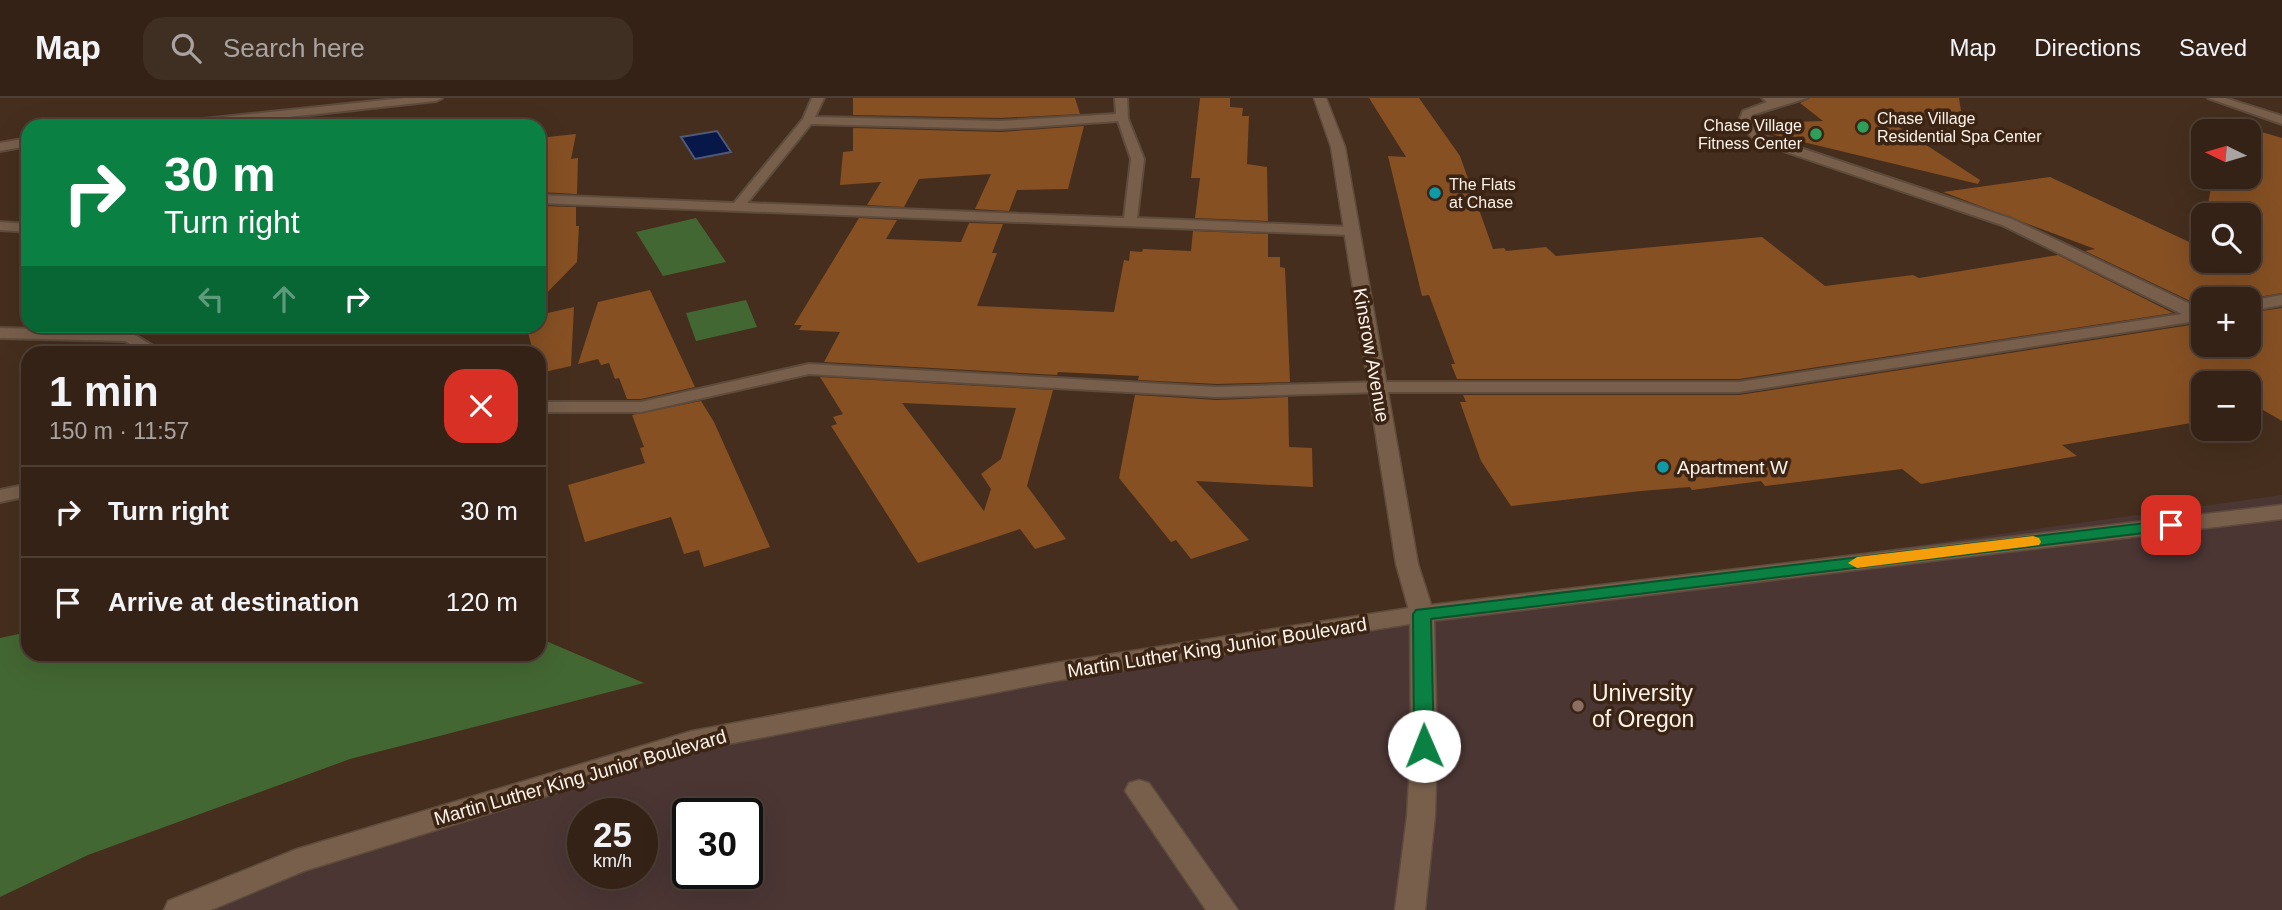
<!DOCTYPE html>
<meta charset="utf-8">
<style>
body{margin:0;font-family:Arial,sans-serif;background:#3f2f23;color:#f1f3f6;height:100vh;display:flex;flex-direction:column;font-size:26px;white-space:nowrap}
*{box-sizing:border-box;margin:0}
p{font-size:23px;color:#a9a4a1}
.icon{flex:none;width:38px;height:38px;fill:none;stroke:currentColor;stroke-width:2;stroke-linecap:round;stroke-linejoin:round}
.map{position:relative;flex:1;overflow:hidden}
.details{position:absolute;left:21px;top:248px;width:525px;height:315px;display:flex;flex-direction:column;background:#342216;border-radius:21px;box-shadow:0 7px 28px #0002,0 0 0 2px #4e3f35}
.details>*{flex:none}
.top-card{position:absolute;left:21px;top:21px;width:525px;height:214px;border-radius:21px;box-shadow:0 7px 28px #0002,0 0 0 2px #4e3f35;background:#0b8043;color:#fff;overflow:hidden}
.needle{width:46px;rotate:275deg}
.buttons{position:absolute;left:2191px;top:21px;display:grid;gap:14px}
.buttons a{display:grid;place-items:center;width:70px;height:70px;border-radius:14px;background:#342216;box-shadow:0 7px 28px #0002,0 0 0 2px #4e3f35;font-size:35px}
.speed{position:absolute;left:567px;top:700px;display:flex;gap:14px;font-size:35px;font-weight:700;text-align:center}
.speed>*{display:grid;place-content:center;width:91px;height:91px;border-radius:50%;background:#342216;box-shadow:0 7px 28px #0002,0 0 0 2px #4e3f35;line-height:1}
.speed small{font-size:18px;font-weight:400}
.speed .limit{border:4px solid #111;border-radius:10px;background:#fff;color:#111}
.pin{position:absolute;display:grid;place-items:center;width:60px;height:60px;color:#fff;margin:-30px;border-radius:14px;box-shadow:0 4px 10px #0006}
.me{position:absolute;width:77px;margin:-38px;rotate:359deg;stroke-linejoin:round;filter:drop-shadow(0 0 5px #0008)}
.turn{display:flex;align-items:center;gap:24px;height:147px;padding:0 28px;font-size:32px}
.turn .icon{width:91px;height:91px;stroke-width:2.5}
.turn b{display:block;font-size:49px;line-height:60px}
.lanes{display:flex;align-items:center;height:66px;padding:0 28px;background:#0003;justify-content:center;gap:35px;direction:ltr}
.lanes .off{opacity:.35}
.round{display:grid;place-items:center;flex:none;width:74px;height:74px;border-radius:21px;background:#3f2f23}
.summary{display:flex;align-items:center;justify-content:space-between;height:119px;padding:0 28px}
h1{font-size:42px;font-weight:600;line-height:52px}
ul{padding:0;list-style:none}
li{display:flex;align-items:center;gap:21px;height:91px;padding:0 28px;border-top:2px solid #4e3f35}
li div{flex:1}
li b{display:block;font-size:26px}
li em{font-style:normal}
header{display:flex;align-items:center;gap:42px;box-sizing:border-box;height:98px;padding:0 35px;background:#342216;border-bottom:2px solid #4e3f35}
header strong{font-size:33px}
nav{display:flex;gap:38px;margin-inline-start:auto;font-size:24px}
.search{width:490px;height:63px;background:#3f2f23;display:flex;align-items:center;gap:18px;box-sizing:border-box;padding:0 24px;border-radius:21px;color:#a9a4a1;font-size:26px}
.map>svg:first-child{display:block}
.education{fill:#4b3634;fill-rule:evenodd}
.green{fill:#436732}
.water{fill:#061748;stroke:#505978;stroke-width:2}
.building{fill:#865023;fill-rule:evenodd}
.lines{fill:none;stroke-linecap:round;stroke-linejoin:round}
.lane-casing{stroke:#5e4b3c;stroke-width:4}
.street-casing{stroke:#5e4b3c;stroke-width:3}
.secondary-casing{stroke:#5e4b3c;stroke-width:3}
.lane{fill:#785f4c;fill-rule:evenodd}
.street{fill:#785f4c;fill-rule:evenodd}
.secondary{fill:#785f4c;fill-rule:evenodd}
.route{fill:#0b8043;stroke:#07532c;stroke-width:2}
.slow{fill:#f59e0b}
.leisure-dot{fill:#2e9e5b;stroke:#3b2414;stroke-width:2.5}
.culture-dot{fill:#0f9aa8;stroke:#3b2414;stroke-width:2.5}
.education-dot{fill:#8d6e63;stroke:#3b2414;stroke-width:2.5}
.labels{text-anchor:middle;stroke-width:7;stroke-linejoin:round;paint-order:stroke}
.far-poi-label{font-size:16px;fill:#fef2e9;stroke:#3b2414;text-anchor:start}
.street-label{font-size:19px;fill:#fef2e9;stroke:#3b2414}
.poi-label{font-size:19px;fill:#fef2e9;stroke:#3b2414;text-anchor:start}
.near-poi-label{font-size:23px;fill:#fef2e9;stroke:#3b2414;text-anchor:start}
</style>
<header>
<strong>Map</strong>
<div class="search"><svg class="icon" aria-label="search" viewBox="0 0 24 24"><circle cx="10" cy="10" r="6"/><path d="M15 15l6 6"/></svg>Search here</div>
<nav><a>Map</a><a>Directions</a><a>Saved</a></nav>
</header>
<div class="map">
<svg width="2282" height="812" viewBox="0 0 2282 812">
<rect width="100%" height="100%" fill="#452e1d"/>
<!-- education -->
<path class="education" d="M2282,397v415h-2103l513,-169 730,-127zM583,716h59v59h-59zM688,716h59v59h-59z"/>
<!-- green -->
<path class="green" d="M696,120l30,44 -63,14 -27,-44z
M746,202l11,27 -61,14 -10,-28z
M28,534v22h511v-16l105,45 -294,76 -262,96 -88,42v-259z"/>
<!-- water -->
<path class="water" d="M717,33l14,21 -36,7 -14,-22z"/>
<!-- building -->
<path class="building" d="M853,0h222l5,16 -80,4 -147,-3z
M1200,0h30v9l13,1 -1,8h7l-2,48 20,3 1,54 -73,-3 5,-40h-9z
M1369,0h50l41,58 33,93 11,-1 2,3 40,-4 10,9 206,-19 63,49 88,-11 6,3 139,-23 115,58 -434,66h-282l-6,-15h4l-26,-69 -7,1 -34,-140 18,1z
M1810,0h149l2,13 -64,15 83,54 -2,4 -212,-51 1,-10 56,-2 -23,-18z
M2224,23l58,17v155l-35,6h-44v8l-118,-56 10,-2 -152,-57 107,-15 150,70 3,-17v31h46v-46h-43l7,-38h36v-46h-27z
M1084,28l-16,63 -51,1 -8,21 -34,-2 16,-35 -72,5 -15,28 -37,-2 14,-23 -41,3 3,-33 10,-1v-23l147,4z
M576,36l-5,25 7,-1 -1,36 -38,-2v-54z
M539,108l37,1v19h3l-2,36 -38,39z
M859,120l38,2 -11,19 75,3 8,-19 34,1 -11,29h5l-20,53 137,6 10,-52 5,1 1,-10 12,1 1,-3 48,2 2,-20 75,3v23h12v10l5,1 5,114 -73,2 -79,-4 1,-4 -81,-4 -1,3 -233,-13 16,-30 -41,-2 3,-5h-8z
M650,192l45,97 -54,12h-14l-8,-21 -4,1 -6,-16 -8,2 -3,-6 -20,5 20,-62z
M574,209l-3,59 -31,7 -1,-19h-5l-8,-28h13v-11z
M2282,210v113l-19,-11 -14,3v-30h-46v38l-141,24 15,11 -156,28 -19,-15 -137,17 -4,-5 -69,9 -2,-3 -49,4 -130,15 -30,-45 -21,-59h6l-3,-7h276l464,-72v22h46v-32z
M820,279l233,13 -26,96 39,53 -31,10 -15,-20 -102,34 -87,-137 6,-2 -4,-7 10,-3zM902,305l114,5 -15,51 -20,15 10,15 -7,22z
M1135,297l82,5 71,-3 1,50 23,1 1,39 -117,-6 53,59 -58,19 -15,-19 -5,2 -52,-64z
M701,303l13,21 56,125 -66,20 -5,-17 -15,4 -13,-37 -86,25 -17,-57 77,-22 -5,-15 4,-1 -12,-32z"/>
<g class="lines">
<!-- lane casing -->
<g class="lane-casing">
<path id="lane" d="M404,0h38l-6,3 -229,25h-39l6,-4z
M812,0h12l-9,19 185,4 116,-7 -1,-16h12l1,21 16,40 -7,59 213,9 7,4 -7,4 -811,-32v-8l195,8 69,-84zM1118,23l13,38 -7,59 -377,-15 64,-79 189,5z
M1762,0h45l-55,17 -1,6 11,14 250,84 191,91v10l-464,72h-360l-162,5 -408,-23 -168,38h-102v-10h102l168,-38 408,23 162,-5h360l443,-68 -180,-89 -248,-84 -15,-20 4,-10 24,-9z
M2208,0h17l57,18v8z
M28,40v8l-28,5v-8z
M0,124l28,2v8l-28,-2z
M2282,197v10l-33,6v-10z
M0,230l128,3 39,23h-21l-21,-13 -125,-3z
M28,386v12l-28,6v-12z"/>
</g>
<!-- street casing -->
<g class="street-casing">
<path id="street" d="M1314,0h12l19,49 73,417 16,50 3,132 -2,70 -10,94h-30l12,-94 4,-70 -1,-132 -14,-50 -65,-417z
M1139,682l10,3 89,127h-32l-81,-119 4,-8z"/>
</g>
<!-- secondary casing -->
<g class="secondary-casing">
<path id="secondary" d="M2282,407v14l-860,103 -367,59 -363,70 -388,120 -93,39h-47l4,-9 129,-52 395,-118 363,-68 367,-57z"/>
</g>
<!-- lane -->
<use href="#lane" class="lane"/>
<!-- street -->
<use href="#street" class="street"/>
<!-- secondary -->
<use href="#secondary" class="secondary"/>
</g>
<!-- route -->
<path class="route" d="M2171,422l6,2 2,3 -2,4 -746,90 3,127 -3,5 -7,2 -7,-2 -3,-5 -1,-132 3,-4z"/>
<!-- slow -->
<path class="slow" d="M2033,438l6,2 2,4 -2,3 -182,23 -9,-5 9,-6z"/>
<!-- markers -->
<g class="leisure-dot">
<circle cx="1863" cy="29" r="7"/>
<circle cx="1816" cy="36" r="7"/>
</g>
<g class="culture-dot">
<circle cx="1435" cy="95" r="7"/>
<circle cx="1663" cy="369" r="7"/>
</g>
<circle class="education-dot" cx="1578" cy="608" r="7"/>
<g class="labels">
<!-- far-poi labels -->
<g class="far-poi-label">
<text x="1877" y="26">Chase Village<tspan x="1877" dy="18">Residential Spa Center</tspan></text>
<text x="1802" y="33" text-anchor="end">Chase Village<tspan x="1802" dy="18">Fitness Center</tspan></text>
<text x="1449" y="92">The Flats<tspan x="1449" dy="18">at Chase</tspan></text>
</g>
<!-- street labels -->
<g class="street-label">
<text transform="translate(1372 257) rotate(80)" y="7">Kinsrow Avenue</text>
<text transform="translate(1217 549) rotate(-9)" y="7">Martin Luther King Junior Boulevard</text>
<text transform="translate(580 679) rotate(-16)" y="7">Martin Luther King Junior Boulevard</text>
</g>
<!-- poi labels -->
<g class="poi-label">
<text x="1677" y="376">Apartment W</text>
</g>
<!-- near-poi labels -->
<g class="near-poi-label">
<text x="1592" y="603">University<tspan x="1592" dy="26">of Oregon</tspan></text>
</g>
</g>
</svg>
<div class="buttons">
<a><svg class="needle" viewBox="-14 -14 28 28"><path d="M0-13l5 13h-10z" fill="#e53935"/><path d="M0 13l5-13h-10z" fill="#a9a4a1"/></svg></a>
<a><svg class="icon" aria-label="search" viewBox="0 0 24 24"><circle cx="10" cy="10" r="6"/><path d="M15 15l6 6"/></svg></a>
<a>+</a>
<a>−</a>
</div>
<div class="speed"><div>25<small>km/h</small></div><div class="limit">30</div></div>
<div class="pin" style="left:2171px;top:427px;background:#d93025"><svg class="icon" aria-label="arrive" viewBox="0 0 24 24"><path d="M6 21V4h12l-3 4 3 4H6"/></svg></div>
<svg class="me" style="left:1424px;top:648px" viewBox="-20 -20 40 40"><circle r="19" fill="#fff"/><path d="M0-13L10 11 0 6-10 11z" fill="#0b8043"/></svg>
<div class="top-card">
<div class="turn"><svg class="icon" aria-label="right" viewBox="0 0 24 24"><path d="M7 20v-9h11M14 6l5 5-5 5"/></svg><div><b>30 m</b>Turn right</div></div>
<div class="lanes"><svg class="icon off" aria-label="left" viewBox="0 0 24 24"><path d="M17 20v-9H6M10 6l-5 5 5 5"/></svg><svg class="icon off" aria-label="ahead" viewBox="0 0 24 24"><path d="M12 20V5M6 11l6-6 6 6"/></svg><svg class="icon" aria-label="right" viewBox="0 0 24 24"><path d="M7 20v-9h11M14 6l5 5-5 5"/></svg></div>
</div>
<section class="details">
<div class="summary"><div><h1>1 min</h1><p>150 m · 11:57</p></div><a class="round" style="background:#d93025;color:#fff"><svg class="icon" aria-label="close" viewBox="0 0 24 24"><path d="M6 6l12 12M18 6L6 18"/></svg></a></div>
<ul>
<li><svg class="icon" aria-label="right" viewBox="0 0 24 24"><path d="M7 20v-9h11M14 6l5 5-5 5"/></svg><div><b>Turn right</b></div><em>30 m</em></li>
<li><svg class="icon" aria-label="arrive" viewBox="0 0 24 24"><path d="M6 21V4h12l-3 4 3 4H6"/></svg><div><b>Arrive at destination</b></div><em>120 m</em></li>
</ul>
</section>
</div>
